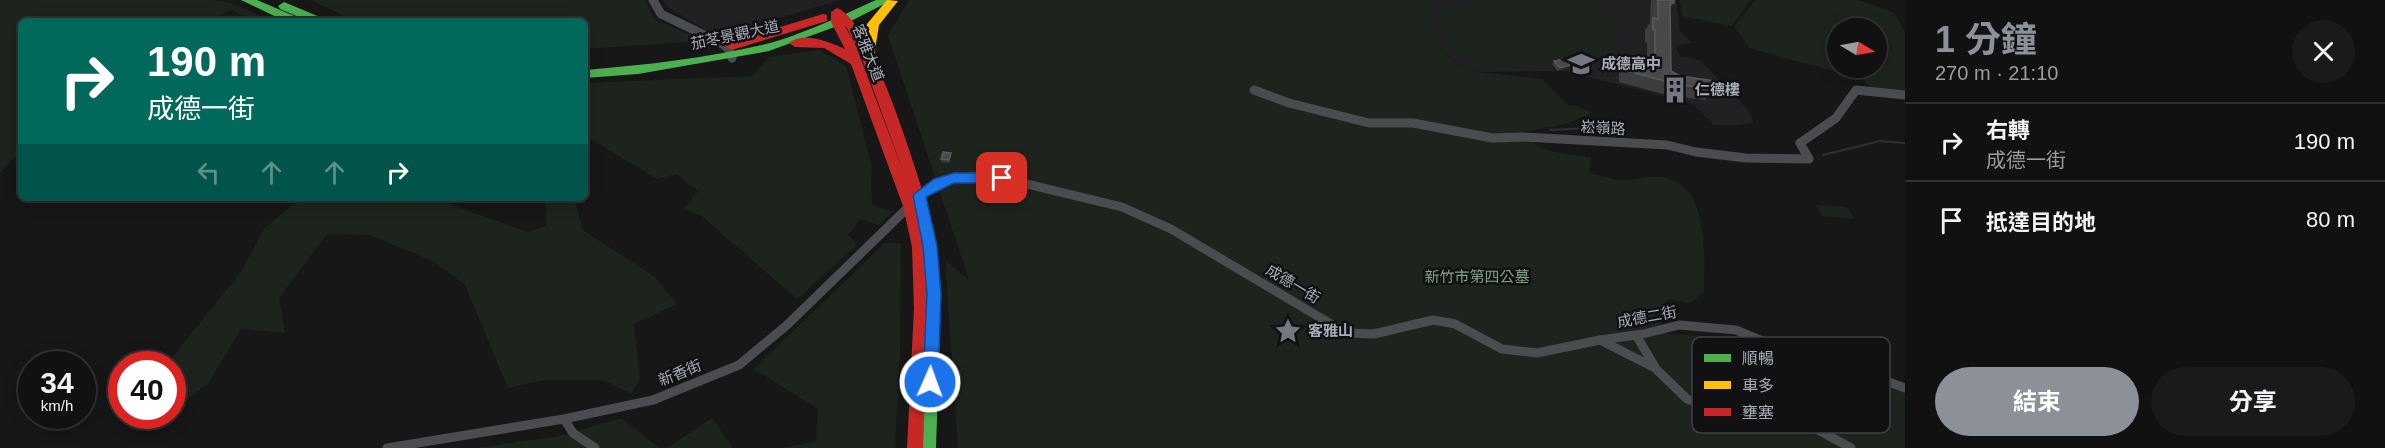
<!DOCTYPE html>
<html lang="zh-TW">
<meta charset="utf-8">
<style>
body{margin:0;font-family:Helvetica,"Noto Sans TC",sans-serif;background:#1a1a1a;color:#f1f3f6;height:100vh;display:flex;flex-direction:column;font-size:22px;white-space:nowrap}
*{box-sizing:border-box;margin:0}
p{font-size:20px;color:#9c9d9f}
.icon{flex:none;width:33px;height:33px;fill:none;stroke:currentColor;stroke-width:2;stroke-linecap:round;stroke-linejoin:round}
.map{position:relative;flex:1;overflow:hidden}
.panel{display:flex;flex-direction:column;background:#111;width:480px}
.panel>*{flex:none}
.guide{position:absolute;left:18px;top:18px;width:570px;height:183px;border-radius:9px;box-shadow:0 3px 15px #0003,0 0 0 2px #303131;background:#00695c;color:#fff;overflow:hidden}
.needle{width:39px;rotate:100deg}
.buttons{position:absolute;left:1827px;top:18px;display:grid;gap:12px}
.buttons a{display:grid;place-items:center;width:60px;height:60px;border-radius:50%;background:#111;box-shadow:0 3px 15px #0003,0 0 0 2px #303131;font-size:30px}
.speed{position:absolute;left:18px;top:351px;display:flex;gap:12px;font-size:30px;font-weight:700;text-align:center}
.speed>*{display:grid;place-content:center;width:78px;height:78px;border-radius:50%;background:#111;box-shadow:0 3px 15px #0003,0 0 0 2px #303131;line-height:1}
.speed small{font-size:15px;font-weight:400}
.speed .limit{border:9px solid #d22;background:#fff;color:#111}
.pin{position:absolute;display:grid;place-items:center;width:51px;height:51px;color:#fff;margin:-26px;border-radius:12px;box-shadow:0 3px 9px #0006}
.me{position:absolute;width:66px;margin:-33px;rotate:2deg;stroke-linejoin:round;filter:drop-shadow(0 0 4px #0008)}
.turn{display:flex;align-items:center;gap:21px;height:126px;padding:0 30px;font-size:27px}
.turn .icon{width:78px;height:78px;stroke-width:2.5}
.turn b{display:block;font-size:42px;line-height:51px}
.lanes{display:flex;align-items:center;height:57px;padding:0 30px;background:#0003;justify-content:center;gap:30px;direction:ltr}
.lanes .off{opacity:.35}
.round{display:grid;place-items:center;flex:none;width:63px;height:63px;border-radius:32px;background:#1a1a1a}
.overview{display:flex;align-items:center;justify-content:space-between;height:102px;padding:0 30px}
h1{font-size:36px;font-weight:700;line-height:45px;color:#8c9099}
.button{display:flex;gap:12px;margin-top:auto;padding:12px 30px}
.button a{flex:1;height:69px;border-radius:36px;background:#8c9099;color:#fff;font-size:24px;font-weight:700;line-height:69px;text-align:center}
.button a+a{background:#1a1a1a;color:#f1f3f6}
ul{padding:0;list-style:none}
li{display:flex;align-items:center;gap:18px;height:78px;padding:0 30px;border-top:2px solid #303131}
li div{flex:1}
li b{display:block;font-size:22px}
li em{font-style:normal}
main{display:flex;flex:1;min-height:0}
.map>svg:first-child{display:block}
.built{fill:#212123}
.green{fill:#1d241e;fill-rule:evenodd}
.lines{fill:none;stroke-linecap:round;stroke-linejoin:round}
.stream{stroke:#2a3239;stroke-width:2}
.street{stroke:#4b4c50;stroke-width:9}
.fast{fill:#4caf50;fill-rule:evenodd}
.slow{fill:#ffc107;fill-rule:evenodd}
.jam{fill:#c62828;fill-rule:evenodd}
.wall{fill:#3d3d3f}
.shaded-wall{fill:#29292a}
.building{fill:#49494c;stroke:#58595d;stroke-width:1.5}
.route{fill:#1a73e8;stroke:#114b97;stroke-width:1.5}
.labels{text-anchor:middle;stroke-width:5;stroke-linejoin:round;paint-order:stroke}
.street-label{font-size:15px;fill:#a8adb8;stroke:#111113}
.poi-label{font-size:15px;font-weight:bold;fill:#a8adb8;stroke:#111113;text-anchor:start}
.park-label{font-size:15px;fill:#7fa381;stroke:#111113}
.key{fill:#111113;stroke:#3e4045;stroke-width:1.5}
.key-label{font-size:16px;fill:#a8adb8}
</style>
<main>
<div class="map">
<svg width="1905" height="448" viewBox="0 0 1905 448">
<rect width="100%" height="100%" fill="#171717"/>
<!-- built -->
<path class="built" d="M662,0h178l-124,36 -46,-27z
M1442,0h234l4,31 12,12 -16,3 4,10 20,4 49,51 5,12 -24,3 -16,-1 -21,-21 -127,-33 -86,1 -16,-4 -20,-15 -20,-36 5,-11z"/>
<!-- green -->
<path class="green" d="M0,0h215l16,3 41,18h-19l-22,-11 -22,11h-188v130l-21,22z
M311,0h334l9,19 50,22 -119,8v-28h-229z
M909,0h533l-13,6 -4,11 19,36 20,15 16,4 62,7 27,27 7,-1 16,8 -26,11 -43,8c14,22 44,22 68,25l-2,16c10,2 21,6 32,7 14,1 32,-6 46,-2 43,10 37,80 37,114l-14,11 -22,-4 -13,14 12,21 39,2 36,10 2,12 -18,10 46,-3 42,24 31,-21 60,24v56h-947l-13,-188 24,20 -81,-244z
M1494,0c21,0 41,0 61,0 9,0 20,0 29,0 20,4 36,24 32,44l5,7 -137,17 -4,-6c-24,-9 -30,-16 -41,-39 12,-22 34,-20 55,-23z
M1680,0h71l-19,26 -50,-10z
M1755,0h103l35,12 12,20v61l-34,-4 -7,-9 -114,-32 -16,-21zM1838,28h38v40h-38z
M819,50l27,16 25,98 1,41 20,7 -13,13 -19,-6 -12,16 9,10 -60,54 -94,-82 -19,-9 14,-17 -21,-17 -20,5 -72,-43v-53l168,-7 16,-19z
M301,198h131l96,34 18,-6v-25l-2,-3h30l9,32 72,47 22,27 -43,20 6,55 -9,15 -28,-14h-59l-36,8 -43,-103 -32,-24 -63,-26 -43,-1 -48,64 6,35 -44,-4 -33,54 -35,29 -1,-48h-5l74,-92 23,-43z
M1816,205l31,2 7,12 -32,-3z
M885,243h16l-1,112 -5,93h-112l33,-7 2,-32 -64,-40z
M621,418l38,30h-183l83,-12z
M712,418l21,30h-66z"/>
<g class="lines">
<!-- stream -->
<path class="stream" d="M1550,130l37,-2
M1823,155l57,-14 25,2"/>
<!-- street -->
<path class="street" d="M653,0l8,14 60,29 7,5 4,10
M1254,90l35,13 80,20h44l79,15 31,-1 144,8 29,7 50,6 63,1 -9,-16 36,-25 20,-28 49,5
M1636,335l19,32
M1600,340l43,-6 36,-9 57,5 43,18 70,19 56,21
M564,419l9,14 22,15
M387,448l177,-29 89,-19 86,-35 48,-40 140,-136 27,-11 20,-2 28,2 120,29 49,22 175,104 28,1 59,-14 22,4 47,25 35,4 63,-13 55,28 32,31 28,10 71,8 27,10 38,21"/>
<!-- fast -->
<path class="fast" d="M241,0h16l42,18 2,3h-16z
M876,0h16l-41,21 -82,30 -131,23 -53,4v-8c60,-5 123,-12 181,-26 35,-9 77,-29 110,-44z
M284,2l38,16 2,3h-16l-28,-12 -2,-3z
M927,224l5,1 2,4 7,68 -5,151h-16l7,-151 -7,-68 2,-4z"/>
<!-- slow -->
<path class="slow" d="M887,0l11,1 -19,24 -5,31 -2,3h-8l-2,-3 5,-32z"/>
<!-- jam -->
<path class="jam" d="M837,8c36,12 85,181 97,221l-2,4h-9l3,14 2,61 -5,140h-16l7,-140 -2,-61 -9,-41 -52,-142 -27,-16 -29,-1 -6,-4c13,-12 42,-1 56,6l-14,-27v-10zM845,26l2,2 14,28 45,123 -50,-133z
M823,14l4,1v6l-95,29 -6,-4 2,-3z"/>
</g>
<!-- wall -->
<path class="wall" d="M1651,0h23v3l-4,5 1,63 9,5 37,10 -9,12h-2l-1,2 -34,-4 -52,-14v-9l8,-12 20,5v-24h-2v-12l5,-7z
M1554,61l17,4 -2,3 -11,3 -6,-7z
M951,156l-2,7 -8,-1v-3z"/>
<!-- shaded-wall -->
<path class="shaded-wall" d="M1571,65l-2,3 -11,3 2,-3z"/>
<!-- building -->
<path class="building" d="M1658,0h16v3h-4l1,68 9,5 35,5 2,5h-4l1,3 -34,-4 -53,-14v-10l28,6v-37h-2v-12l5,1z
M1564,59l7,6 -11,3 -6,-7z
M943,152l8,1 -2,7 -8,-1z"/>
<!-- route -->
<path class="route" d="M954,173h48l7,5 -7,5h-48l-28,14 11,49 4,48 -3,88 -2,5 -6,2 -5,-2 -2,-5 4,-88 -4,-48 -10,-51 21,-16z"/>
<!-- icons -->
<defs>
<g id="school-bare" transform="scale(2.07)"><path d="M0-5L7-2L0 1L-7-2ZM-4 1L0 2.5L4 1V4Q0 6-4 4Z" fill="#757880" stroke="#111113" stroke-width="2.5" paint-order="stroke"/></g>
<g id="building-bare" transform="scale(2.07)"><path d="M-4-6H4V6H1V3H-1V6H-4ZM-2.5-4.3h1.7v1.8h-1.7ZM.8-4.3h1.7v1.8H.8ZM-2.5-1h1.7V.8h-1.7ZM.8-1h1.7V.8H.8Z" fill="#757880" stroke="#111113" stroke-width="2.5" paint-order="stroke"/></g>
<g id="sight-bare" transform="scale(2.07)"><path d="M0-6L1.8-2.2L6-1.7L2.9 1.2L3.7 5.4L0 3.3L-3.7 5.4L-2.9 1.2L-6-1.7L-1.8-2.2Z" fill="#757880" stroke="#111113" stroke-width="2.5" paint-order="stroke"/></g>
</defs>
<g fill-rule="evenodd">
<use href="#school-bare" x="1581" y="64"/>
<use href="#building-bare" x="1675" y="90"/>
<use href="#sight-bare" x="1288" y="331"/>
</g>
<g class="labels">
<!-- street labels -->
<g class="street-label">
<text transform="translate(735 35) rotate(-12)" y="5">茄苳景觀大道</text>
<text transform="translate(868 53) rotate(68)" y="5">客雅大道</text>
<text transform="translate(1603 128) rotate(3)" y="5">崧嶺路</text>
<text transform="translate(1293 284) rotate(31)" y="5">成德一街</text>
<text transform="translate(1647 317) rotate(-10)" y="5">成德二街</text>
<text transform="translate(680 373) rotate(-22)" y="5">新香街</text>
</g>
<!-- poi labels -->
<g class="poi-label">
<text x="1601" y="69">成德高中</text>
<text x="1695" y="95">仁德樓</text>
<text x="1308" y="336">客雅山</text>
</g>
<!-- park labels -->
<g class="park-label">
<text x="1477" y="282">新竹市第四公墓</text>
</g>
</g>
<!-- legend -->
<rect x="1692" y="337" width="198" height="96" rx="9" class="key"/>
<rect x="1704" y="354" width="27" height="8" fill="#4caf50"/>
<rect x="1704" y="381" width="27" height="8" fill="#ffc107"/>
<rect x="1704" y="408" width="27" height="8" fill="#c62828"/>
<g class="key-label">
<text x="1742" y="364">順暢</text>
<text x="1742" y="391">車多</text>
<text x="1742" y="418">壅塞</text>
</g>
</svg>
<div class="buttons">
<a><svg class="needle" viewBox="-14 -14 28 28"><path d="M0-13l5 13h-10z" fill="#e53935"/><path d="M0 13l5-13h-10z" fill="#9c9d9f"/></svg></a>
</div>
<div class="speed"><div>34<small>km/h</small></div><div class="limit">40</div></div>
<div class="pin" style="left:1002px;top:178px;background:#d93025"><svg class="icon" aria-label="arrive" viewBox="0 0 24 24"><path d="M6 21V4h12l-3 4 3 4H6"/></svg></div>
<svg class="me" style="left:930px;top:382px" viewBox="-20 -20 40 40"><circle r="17" fill="#1a73e8" stroke="#fff" stroke-width="3"/><path d="M0-11L8 9 0 5-8 9z" fill="#fff"/></svg>
<div class="guide">
<div class="turn"><svg class="icon" aria-label="right" viewBox="0 0 24 24"><path d="M7 20v-9h11M14 6l5 5-5 5"/></svg><div><b>190 m</b>成德一街</div></div>
<div class="lanes"><svg class="icon off" aria-label="left" viewBox="0 0 24 24"><path d="M17 20v-9H6M10 6l-5 5 5 5"/></svg><svg class="icon off" aria-label="ahead" viewBox="0 0 24 24"><path d="M12 20V5M6 11l6-6 6 6"/></svg><svg class="icon off" aria-label="ahead" viewBox="0 0 24 24"><path d="M12 20V5M6 11l6-6 6 6"/></svg><svg class="icon" aria-label="right" viewBox="0 0 24 24"><path d="M7 20v-9h11M14 6l5 5-5 5"/></svg></div>
</div>
</div>
<section class="panel">
<div class="overview"><div><h1>1 分鐘</h1><p>270 m · 21:10</p></div><a class="round"><svg class="icon" aria-label="close" viewBox="0 0 24 24"><path d="M6 6l12 12M18 6L6 18"/></svg></a></div>
<ul>
<li><svg class="icon" aria-label="right" viewBox="0 0 24 24"><path d="M7 20v-9h11M14 6l5 5-5 5"/></svg><div><b>右轉</b><p>成德一街</p></div><em>190 m</em></li>
<li><svg class="icon" aria-label="arrive" viewBox="0 0 24 24"><path d="M6 21V4h12l-3 4 3 4H6"/></svg><div><b>抵達目的地</b></div><em>80 m</em></li>
</ul>
<div class="button"><a>結束</a><a>分享</a></div>
</section>
</main>
